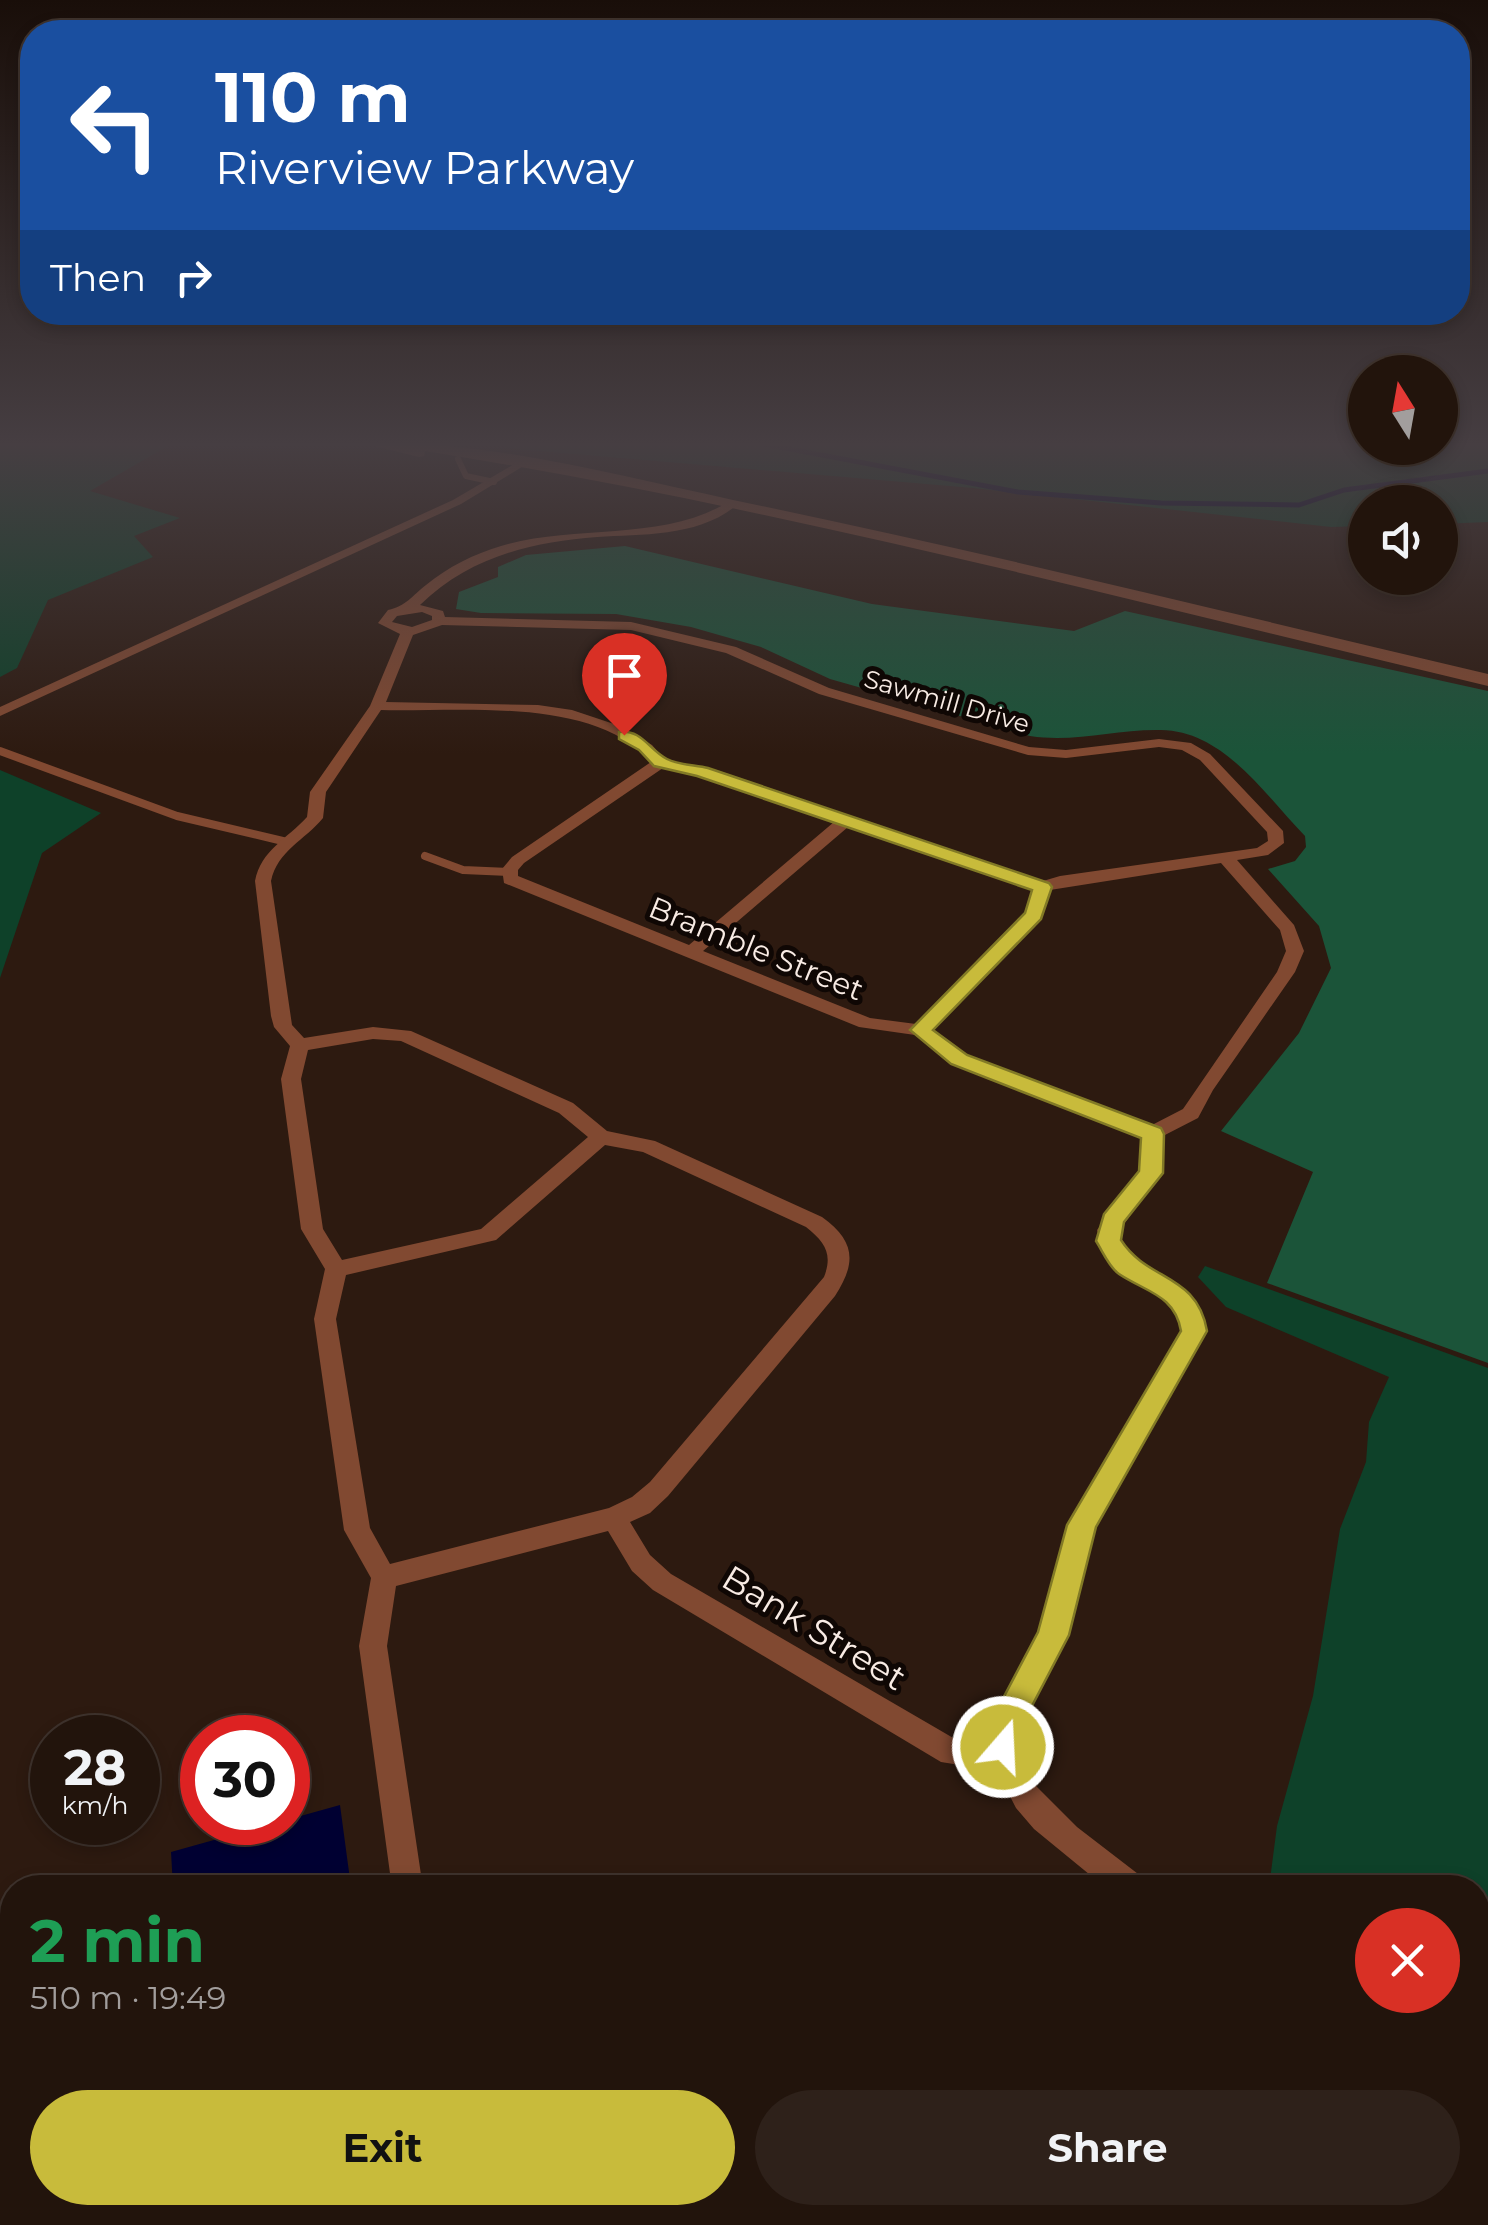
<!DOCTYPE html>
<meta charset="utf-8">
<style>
body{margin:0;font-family:Montserrat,sans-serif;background:#2e211a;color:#f1f3f6;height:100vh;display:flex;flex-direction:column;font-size:38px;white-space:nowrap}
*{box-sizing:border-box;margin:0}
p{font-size:32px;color:#a29e9d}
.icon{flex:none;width:55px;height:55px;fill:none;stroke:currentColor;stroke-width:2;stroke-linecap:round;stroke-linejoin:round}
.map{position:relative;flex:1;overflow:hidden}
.details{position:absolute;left:0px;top:1875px;width:1490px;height:350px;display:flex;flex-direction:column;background:#22140c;border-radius:40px 40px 0 0;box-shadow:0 5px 15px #0003,0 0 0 2px #3f332d}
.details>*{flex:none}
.top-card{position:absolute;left:20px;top:20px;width:1450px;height:305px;border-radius:40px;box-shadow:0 5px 15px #0003,0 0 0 2px #3f332d;background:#1a4fa0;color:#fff;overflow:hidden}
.needle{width:65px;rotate:349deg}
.controls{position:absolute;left:1348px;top:355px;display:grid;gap:20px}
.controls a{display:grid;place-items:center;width:110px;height:110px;border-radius:50%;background:#22140c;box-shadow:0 5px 15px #0003,0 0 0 2px #3f332d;font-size:50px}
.speed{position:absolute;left:30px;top:1715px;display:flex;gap:20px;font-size:50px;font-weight:700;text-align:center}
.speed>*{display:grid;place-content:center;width:130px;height:130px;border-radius:50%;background:#22140c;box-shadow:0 5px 15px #0003,0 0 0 2px #3f332d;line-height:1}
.speed small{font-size:25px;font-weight:400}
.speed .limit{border:15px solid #d22;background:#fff;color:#111}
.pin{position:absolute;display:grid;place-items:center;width:85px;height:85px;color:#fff;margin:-102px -42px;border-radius:50% 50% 50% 0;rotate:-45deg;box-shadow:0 0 10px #0007}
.pin .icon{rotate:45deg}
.me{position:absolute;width:110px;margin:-55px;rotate:19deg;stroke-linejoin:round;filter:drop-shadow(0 0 8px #0008)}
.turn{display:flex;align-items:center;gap:35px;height:210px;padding:0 30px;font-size:45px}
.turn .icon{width:130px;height:130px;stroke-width:2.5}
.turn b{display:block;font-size:70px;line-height:85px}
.then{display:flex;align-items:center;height:95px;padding:0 30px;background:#0003;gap:20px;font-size:38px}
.round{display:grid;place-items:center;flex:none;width:105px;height:105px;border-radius:52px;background:#2e211a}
.head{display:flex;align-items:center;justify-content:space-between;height:170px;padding:0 30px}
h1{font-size:60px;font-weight:700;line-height:75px;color:#1e9e55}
.cta{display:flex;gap:20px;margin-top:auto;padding:20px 30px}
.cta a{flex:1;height:115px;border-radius:60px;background:#c8bb3b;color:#111;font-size:40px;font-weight:700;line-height:115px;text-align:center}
.cta a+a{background:#2e211a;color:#f1f3f6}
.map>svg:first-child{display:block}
.green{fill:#0e4129}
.forest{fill:#1b5439}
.water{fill:#000032}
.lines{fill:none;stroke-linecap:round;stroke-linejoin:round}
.stream{stroke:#000032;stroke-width:5}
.service-far1{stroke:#814931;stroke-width:6}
.service{stroke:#814931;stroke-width:8}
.minor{fill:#814931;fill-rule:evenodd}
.tertiary{fill:#814931;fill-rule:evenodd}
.route{fill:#c8bb3b;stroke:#827a26;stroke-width:2.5}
.labels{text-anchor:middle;stroke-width:10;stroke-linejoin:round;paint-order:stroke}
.far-street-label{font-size:25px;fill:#f8ebe4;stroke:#0f0704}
.street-label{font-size:30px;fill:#f8ebe4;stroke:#0f0704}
.near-street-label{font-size:35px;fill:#f8ebe4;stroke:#0f0704}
</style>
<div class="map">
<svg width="1488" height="2225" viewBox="0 0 1488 2225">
<rect width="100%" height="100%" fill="#2d1a10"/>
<!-- green -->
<path class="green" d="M0,443h173l-83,48 90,27 -46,18 19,21 -105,43 -31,68 -17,9z
M483,443h882v5h75v-5h48v79l-48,2v-22h-75v24l-34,1 -358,-39 -457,-39z
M0,770l101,43 -59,40 -42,125z
M1205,1266l283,102v857h-164l-2,-12 156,-1v-324l-209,-1 8,-61 36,-130 27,-167 26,-67 3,-40 20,-45 -163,-70 -28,-30z
M0,1926l12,13 -12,157z"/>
<!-- forest -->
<path class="forest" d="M625,546l247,58 202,27 51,-20 363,80v672l-221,-80 46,-111 -92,-41 78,-98 32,-65 -12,-42 -51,-57 27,-8 11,-14 -1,-11c-41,-42 -81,-105 -144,-106 -45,-1 -86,13 -131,6l-200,-57 -69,-32 -70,-20 -75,-13 -135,-1 -25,-4 3,-17 39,-15v-10l28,-12z"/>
<!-- water -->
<path class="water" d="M340,1805l11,82h-178l-2,-35z
M308,2213h139l-8,12h-115z"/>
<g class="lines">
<!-- stream -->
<path class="stream" d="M758,443l260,49 143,11 138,2 45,-15 144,-19"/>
<!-- service-far1 -->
<path class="service-far1" d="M458,459l8,17 28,6"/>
<!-- service -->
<path class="service" d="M0,751l177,65 110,26
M425,856l38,14 46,2"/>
<!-- minor -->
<path class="minor" d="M521,460l9,2 -69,42 -461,212v-9l453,-207z
M728,502l10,2c-38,33 -95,30 -141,33 -66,5 -128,20 -177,68l23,6 2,6 186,5 105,25 93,41 200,59 37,3 93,-11 32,4 19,11 73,77 1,12 -16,12 -31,5 57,65 10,26 -9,21 -82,118 -15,28 -35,18 -2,37 -42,58c13,53 71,35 87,100l-113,196 -26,108 -48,92 1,24 17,36 40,40 65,50 4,11h-40l-72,-59 -18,-21 -19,-37 -56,-9 -288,-172 -21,-19 -24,-40 -212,55 -9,60 36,242h-31l-33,-242 12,-68 -27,-48 -30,-211 11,-50 -24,-40 -20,-150 9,-33 -16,-19 -3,-11 -16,-135c6,-31 32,-42 52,-64l3,-25 60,-86 30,-72 -22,-11 10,-13c18,-4 24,-14 38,-25 22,-18 48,-31 75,-39 73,-22 163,-4 227,-44zM422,612l10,4v4l-20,7 -20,-5 5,-6zM442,625l189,5 95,23 93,41 209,61 38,3 93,-11 23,3 18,10 67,72 1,9 -11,7 -197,28 -17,5 -337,-112 -41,-9 -13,-15 -32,-19 -48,-16 -34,-5 -152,-3 27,-67zM381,710c80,2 213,-14 270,52l-139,95 -10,12 2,14 355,144 56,8 43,31 185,71 -2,35 -44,58c14,62 74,48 85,101l-114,194 -28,107 -45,83 -4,10 -1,17 -35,-3 -284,-165 -21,-19 -20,-33 20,-9 18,-17 167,-200c22,-34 20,-55 -13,-79l-167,-76 -48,-10 -34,-28 -162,-72 -38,-4 -69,11 -12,-13 -21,-144c6,-30 34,-41 52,-63l3,-26zM663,768l34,8 137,46 -145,123 -171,-69v-6l6,-7zM848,827l186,62 -8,24 -110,111 -46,-6 -167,-67zM1221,863l59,67 6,21 -9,21 -94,137 -31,16 -180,-67 -41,-29 109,-110 10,-29zM373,1039l28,2 158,72 29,24 -107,92 -139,31 -19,-31 -22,-150 7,-29zM605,1145l38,7 163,75c19,15 27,27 18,50l-174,205 -18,15 -23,11 -219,56 -20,-36 -34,-209 10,-44 150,-35z
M765,2212h48l5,13h-47z
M1248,2212h36l2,13h-36z"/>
<!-- tertiary -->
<path class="tertiary" d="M362,443c120,-4 250,31 371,57 253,52 504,115 755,174v12c-353,-84 -705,-178 -1063,-235l-1,5 -5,1z"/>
</g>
<!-- sky -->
<linearGradient id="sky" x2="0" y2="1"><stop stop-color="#190e09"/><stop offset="0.59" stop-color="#463e42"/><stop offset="1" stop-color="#463e42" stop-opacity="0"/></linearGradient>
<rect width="1488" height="754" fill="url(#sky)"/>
<!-- route -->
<path class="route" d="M619,732c23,-3 30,18 48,27 11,6 29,6 41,9l341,115 3,4 -11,32 -108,111 34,25 194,73 3,6 -1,39 -39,49 -3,18c27,42 76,33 86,91l-111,196 -27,108 -48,92 -7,31 -11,5 -12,-5 -5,-11 3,-22 49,-93 29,-107 114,-194c-6,-36 -35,-39 -62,-57 -10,-7 -16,-22 -23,-33l8,-27 35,-43 2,-33 -190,-74 -41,-34 115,-117 7,-23 -335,-114 -43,-10 -15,-16 -20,-11z"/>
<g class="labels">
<!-- far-street labels -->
<g class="far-street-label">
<text transform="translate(947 701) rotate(16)" y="9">Sawmill Drive</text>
</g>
<!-- street labels -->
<g class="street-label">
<text transform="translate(756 949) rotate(22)" y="10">Bramble Street</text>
</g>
<!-- near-street labels -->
<g class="near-street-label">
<text transform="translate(814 1628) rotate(31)" y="12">Bank Street</text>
</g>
</g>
</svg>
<div class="controls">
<a><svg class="needle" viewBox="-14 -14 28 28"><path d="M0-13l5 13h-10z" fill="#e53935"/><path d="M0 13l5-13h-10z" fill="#a29e9d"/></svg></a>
<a><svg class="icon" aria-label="sound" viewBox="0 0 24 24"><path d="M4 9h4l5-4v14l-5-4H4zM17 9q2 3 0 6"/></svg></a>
</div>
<div class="speed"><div>28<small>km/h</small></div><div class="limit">30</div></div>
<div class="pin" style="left:624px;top:735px;background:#d93025"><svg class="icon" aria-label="arrive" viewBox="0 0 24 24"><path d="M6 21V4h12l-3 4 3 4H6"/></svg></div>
<svg class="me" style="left:1003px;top:1747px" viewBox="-20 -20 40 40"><circle r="17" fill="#c8bb3b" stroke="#fff" stroke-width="3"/><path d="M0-11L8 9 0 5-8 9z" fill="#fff"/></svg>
<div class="top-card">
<div class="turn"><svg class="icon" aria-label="left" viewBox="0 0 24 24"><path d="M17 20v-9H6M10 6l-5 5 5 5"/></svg><div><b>110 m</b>Riverview Parkway</div></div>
<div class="then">Then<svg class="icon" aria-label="right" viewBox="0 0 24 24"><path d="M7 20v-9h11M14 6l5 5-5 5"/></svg></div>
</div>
<section class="details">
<div class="head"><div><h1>2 min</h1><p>510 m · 19:49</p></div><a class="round" style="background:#d93025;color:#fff"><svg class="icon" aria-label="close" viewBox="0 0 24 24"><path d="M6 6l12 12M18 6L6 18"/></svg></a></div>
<div class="cta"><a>Exit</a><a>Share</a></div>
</section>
</div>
